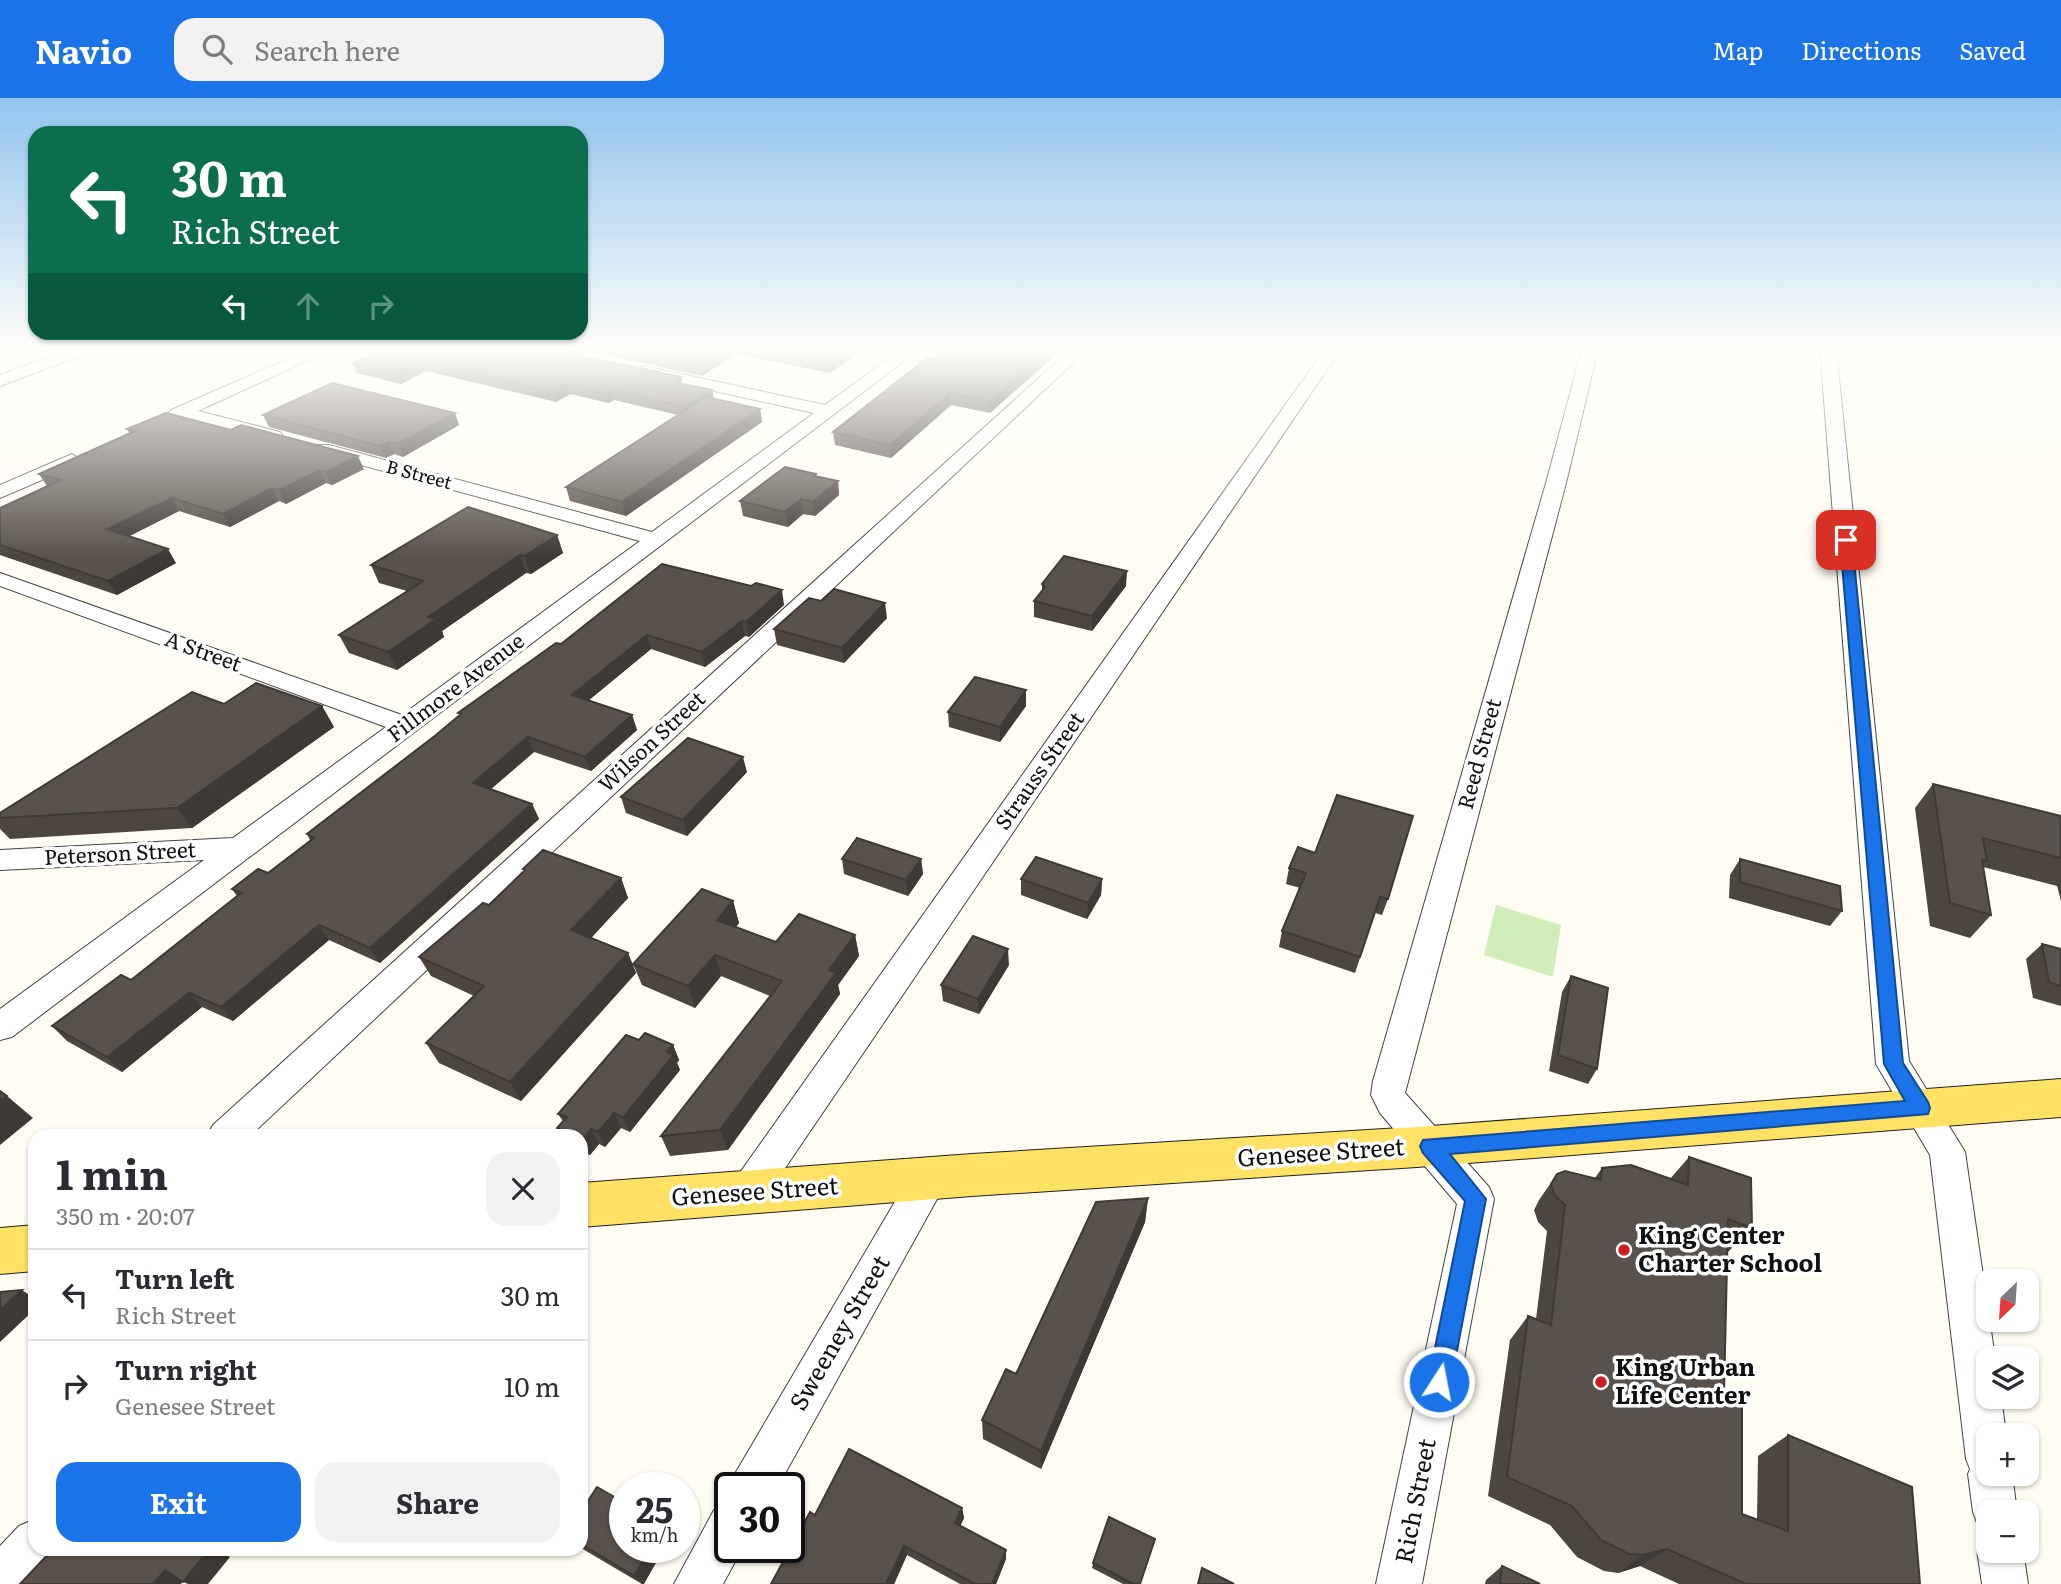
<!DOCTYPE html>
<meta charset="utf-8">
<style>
body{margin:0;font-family:Literata,serif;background:#f2f2f3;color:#2b2b33;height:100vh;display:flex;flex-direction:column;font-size:26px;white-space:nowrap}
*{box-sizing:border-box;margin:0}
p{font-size:23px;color:#7c7c81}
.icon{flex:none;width:38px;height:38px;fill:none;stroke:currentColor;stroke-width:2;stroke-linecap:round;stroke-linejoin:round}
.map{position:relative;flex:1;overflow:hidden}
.side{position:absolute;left:28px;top:1031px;width:560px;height:427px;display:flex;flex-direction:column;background:#fff;border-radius:21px;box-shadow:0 2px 5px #0004}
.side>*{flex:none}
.top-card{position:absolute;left:28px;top:28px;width:560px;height:214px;border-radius:21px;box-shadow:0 2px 5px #0004;background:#0b6e4f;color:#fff;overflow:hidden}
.needle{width:46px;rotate:205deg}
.buttons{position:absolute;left:1976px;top:1171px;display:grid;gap:14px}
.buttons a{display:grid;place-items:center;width:63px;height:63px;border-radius:14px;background:#fff;box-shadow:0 2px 5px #0004;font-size:35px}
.speed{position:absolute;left:609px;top:1374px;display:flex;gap:14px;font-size:35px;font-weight:700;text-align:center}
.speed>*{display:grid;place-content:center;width:91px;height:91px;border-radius:50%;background:#fff;box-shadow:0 2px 5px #0004;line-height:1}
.speed small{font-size:18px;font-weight:400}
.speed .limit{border:4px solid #111;border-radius:10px;background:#fff;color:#111}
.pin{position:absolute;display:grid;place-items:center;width:60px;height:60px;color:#fff;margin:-30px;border-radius:14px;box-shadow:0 4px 10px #0006}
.me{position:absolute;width:77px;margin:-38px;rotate:11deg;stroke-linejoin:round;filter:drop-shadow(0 0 5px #0008)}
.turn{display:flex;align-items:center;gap:24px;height:147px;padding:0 28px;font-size:32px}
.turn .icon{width:91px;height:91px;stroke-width:2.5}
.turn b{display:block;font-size:49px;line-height:60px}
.lanes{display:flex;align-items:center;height:66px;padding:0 28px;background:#0003;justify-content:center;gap:35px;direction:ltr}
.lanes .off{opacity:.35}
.round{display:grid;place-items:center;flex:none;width:74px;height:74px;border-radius:21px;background:#f2f2f3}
.headline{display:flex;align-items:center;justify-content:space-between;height:119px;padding:0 28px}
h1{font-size:42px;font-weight:700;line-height:52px}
.button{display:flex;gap:14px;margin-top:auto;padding:14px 28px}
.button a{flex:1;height:80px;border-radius:21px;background:#1a73e8;color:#fff;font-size:28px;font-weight:700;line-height:80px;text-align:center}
.button a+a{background:#f2f2f3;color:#2b2b33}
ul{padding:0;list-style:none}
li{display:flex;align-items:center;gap:21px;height:91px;padding:0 28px;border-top:2px solid #e1e1e2}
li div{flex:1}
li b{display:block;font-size:26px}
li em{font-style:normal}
header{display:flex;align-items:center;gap:42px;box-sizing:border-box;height:98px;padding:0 35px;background:#1a73e8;color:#fff}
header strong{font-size:33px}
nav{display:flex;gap:38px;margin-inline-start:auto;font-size:24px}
.search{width:490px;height:63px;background:#f2f2f3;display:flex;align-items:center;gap:18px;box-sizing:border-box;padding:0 24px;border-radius:21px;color:#7c7c81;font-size:26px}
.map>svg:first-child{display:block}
.green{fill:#d1edb9}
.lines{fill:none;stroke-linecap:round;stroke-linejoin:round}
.minor-casing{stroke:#434343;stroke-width:2}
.major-casing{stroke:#212121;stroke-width:2}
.minor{fill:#fff;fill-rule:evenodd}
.major{fill:#ffe163;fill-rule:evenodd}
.wall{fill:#4d4640}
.shaded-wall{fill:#3e3934}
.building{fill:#59514b;stroke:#3e3934;stroke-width:2}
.route{fill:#1a73e8;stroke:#114b97;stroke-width:2}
.poi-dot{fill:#cb1e1d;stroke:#fff;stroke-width:2.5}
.labels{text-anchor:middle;stroke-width:7;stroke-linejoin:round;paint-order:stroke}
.far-street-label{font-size:18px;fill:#101010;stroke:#fff}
.street-label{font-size:21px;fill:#101010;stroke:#fff}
.near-street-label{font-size:24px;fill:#101010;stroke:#fff}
.near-poi-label{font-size:24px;font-weight:bold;fill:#101010;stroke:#fff;text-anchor:start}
</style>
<header>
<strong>Navio</strong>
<div class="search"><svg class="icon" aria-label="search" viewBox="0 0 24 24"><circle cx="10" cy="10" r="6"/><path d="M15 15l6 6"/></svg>Search here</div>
<nav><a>Map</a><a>Directions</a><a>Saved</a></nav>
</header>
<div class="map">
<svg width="2061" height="1486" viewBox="0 0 2061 1486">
<rect width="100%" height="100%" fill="#fffdf3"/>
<!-- green -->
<path class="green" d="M1496,807l65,20 -8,52 -69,-22z"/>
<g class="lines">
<!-- minor casing -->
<g class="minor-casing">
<path id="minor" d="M70,251h23l-2,3 -91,34v-11z
M311,251h22l-135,62 82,21 3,4 -3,4 -6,1 -91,-23 -6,1 -9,-5 3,-4z
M902,251h18l-908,688 -12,3v-31l204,-149 -204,10v-20l233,-12 153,-111 -386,-141v-13l402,142 238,-174 -323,-88 -3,-4 3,-4h12l323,87 162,-119 -176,-39 -2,-3 2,-3 6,-2 181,39z
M1071,251h17l-838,787h-43l6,-11z
M1325,251h16l-581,856 -13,5 -13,-5 -5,-12 5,-12z
M1582,251h16l-32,134 -161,610 84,94 5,12 -72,385h-46l81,-380 -77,-91 -9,-18 2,-14 173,-598z
M1820,251h16l73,712 56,91 30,206h-7v38h13l5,39h-18v39h24l5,38h-29v19l-9,-3 -6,-16 -5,-38 2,-5 -4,-10 -36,-304 -54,-91z
M72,356l9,6 -2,4 -79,34v-13z
M929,1063l13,5 5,12 -5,12 -165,298h-47l6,-16 180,-306z
M730,1406v43h13l-20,37h-49l40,-74z
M35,1421v30h20l-4,9 -24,26h-27v-38l19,-20z
M1988,1434v18h35l5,34h-46l-5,-34 7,-16z"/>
</g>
<!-- major casing -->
<g class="major-casing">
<path id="major" d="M2061,981v38l-644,50 -445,29 -391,31v-44l391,-29 445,-27z
M35,1127v46l-35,3v-46z"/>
</g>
<!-- minor -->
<use href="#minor" class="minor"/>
<!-- major -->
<use href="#major" class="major"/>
</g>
<!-- wall -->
<path class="wall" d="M383,251l299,35 30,6 2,9 46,10 2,13 -136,94 -56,-15 -4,-14 112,-72 -64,-15 -6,3 -38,-9 -14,8 -130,-31 -25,13 -44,-11 -4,-10z
M578,251h285l-33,24 -94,-19 -34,22z
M946,251h116l-72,64 -39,-8 -60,53 -56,-13 -2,-13z
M263,317l196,10 -56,32 -9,-3 -8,4 -117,-31z
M127,331l237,40 -32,16 -6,-2 -40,21 -7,-3 -49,26 -51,-16 -50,25 47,27 -59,32 -117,-40v-47l47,-22 -8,-12 91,-40z
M817,378l21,5 1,14 -24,21 -12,-2 -15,13 -45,-11 -3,-15z
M557,437l6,18 -32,21 -5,-1 -84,58 2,6 -47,33 -48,-17 -10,-18 68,-44 -28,-8 -8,-18z
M1042,486l84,2 -34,45 -58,-14v-16l8,-10z
M784,507l-35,32 -4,-1 -40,31 -54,-18 -62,51 43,15 5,15 -46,41 -57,-19 -44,38 42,14 7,15 -159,144 -51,-23 -96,81 -31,-14 -80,65 -55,-31 -15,-15 79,-46 106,-84 -5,-7 36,-16 42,-33 -3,-6 129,-99 24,-20 -2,-2 103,-69z
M887,520l-43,45 -67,-18 -3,-16z
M224,606l98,2 12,21 -142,101 -182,11 -10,-10v-16z
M1026,608l-26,36 -51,-15 -1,-15z
M747,674l-60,64 -61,-23 -5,-16z
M1933,686l128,32v85l-4,-15 -74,-19 8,48 -21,23 -40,-12 -15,-118z
M842,761h79l2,15 -15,22 -64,-22z
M1740,761l102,52 -12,15 -101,-28 1,-23z
M1289,770l99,31 -6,16 -7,-2 -20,60 -76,-26 3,-16 18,-43 -14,-4z
M523,771l98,9 7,20 -37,40 37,15 8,20 -115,128 -82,-38 -13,-20 48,-47 -43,-20 -12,-19 70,-52 35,-34z
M1021,781h81l-1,16 -14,24 -66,-24z
M733,803l6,22 -3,4 40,15 79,-7 4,21 -21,29 2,9 -112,156 -58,6 -9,-20 109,-140 -49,-20 -26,32 -53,-23 -9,-21z
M2042,846l19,5v57l-28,-8 -7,-39z
M1009,867l-30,49 -36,-13 -2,-16z
M1571,878l26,93 -9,15 -39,-13 13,-79z
M639,942l34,5 6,15 -2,3 3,7 -50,62 -9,-4 -16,19 -6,-3 -9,11 -9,-4v-15h-20l-4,-8 6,-7 -5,-7z
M1689,1059l63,71 -25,25 -3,141 18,120 15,6 1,-64 30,-21 132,149h-241l-39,-18 -22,7 -14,-2 -27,-14 -27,-32 -62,-29 22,-156 18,-24 8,3 11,-88 -9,-9 -4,-12 5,-10 18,-26 38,4 7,-10 68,11z
M1148,1100l-3,24 -104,247 -58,-30 -1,-19z
M962,1410l2,10 -4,8 46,24v9l-10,25h-36l-53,-29 -13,29 -79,-69z
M581,1414l63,72h-2l-61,-36z
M1093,1465l47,21h-17l-31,-16z
M1502,1468l38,18h-55l1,-4z"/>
<!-- shaded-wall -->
<path class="shaded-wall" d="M726,251h9l1,5 -34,22 -3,-11z
M848,251h15l-33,24 -2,-10z
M1049,251h13l-72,64v-12z
M422,263l4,10 -25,13 -5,-11z
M681,279l2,10 -10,-5z
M567,286l3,10 -14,8 -3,-10z
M611,291l3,11 -6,3 -2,-10z
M712,292l2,11 -26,17 -3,-11z
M950,295l1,12 -60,53 -1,-13z
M760,311l2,13 -136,94 -4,-14z
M455,315l4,12 -56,32 -5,-13z
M389,344l5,12 -8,4 -6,-12z
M358,358l6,13 -32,16 -6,-13z
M320,372l6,13 -40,21 -7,-14z
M838,383l1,14 -24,21 -2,-14z
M272,390l7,13 -49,26 -7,-13z
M172,400l7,13 -63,32 -9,-14z
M801,401l2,15 -15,13 -3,-15z
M557,437l6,18 -32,21 -6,-18z
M168,451l8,14 -59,32 -9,-14z
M520,457l6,18 -84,58 2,6 -47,33 -9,-18 40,-35z
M1127,473l-1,15 -34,45v-15z
M782,492l2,15 -35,32 -3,-15z
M885,505l2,15 -43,45 -2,-15z
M742,523l3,15 -40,31 -3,-15z
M647,537l4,14 -74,61 -5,-15z
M1026,592v16l-26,36v-15z
M322,608l12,21 -142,101 -15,-20z
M632,617l5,15 -46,41 -6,-14z
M528,639l6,15 -54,46 -7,-15z
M743,659l4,15 -60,64 -4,-16z
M532,706l7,15 -159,144 -10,-15z
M921,761l2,15 -15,22 -2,-16z
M621,780l7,20 -48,52 -9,-20z
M1102,781l-1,16 -14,24 1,-16z
M733,803l6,22 -16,18 -6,-21z
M319,827l10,15 -96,81 -12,-14z
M855,837l4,21 -21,29 2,9 -112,156 -8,-20 109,-160z
M1008,851l1,16 -30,49 -1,-15z
M628,855l8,20 -115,128 -11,-19z
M715,857l6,21 -26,32 -7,-22z
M189,895l13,14 -80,65 -15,-15z
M673,947l6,15 -2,3 3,7 -50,62 -7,-14z
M7,998l26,22 -33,27v-44z
M614,1015l7,15 -16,19 -7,-15z
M591,1031l8,15 -9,11 -8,-15z
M1148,1100l-3,24 -104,247v-18z
M22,1192l13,9v10l-35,33v-32z
M962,1410l2,10 -7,15 -2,-10z
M904,1448l3,9 -13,29h-8z
M651,1449h14l-21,37h-2l-8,-8z
M210,1451h8l12,8 -22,27h-20l-5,-2z
M1667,1451l-27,17 -22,7 25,-18z
M1006,1452v9l-10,25h-4z
M165,1472l20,9 -4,5h-28z"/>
<!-- building -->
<path class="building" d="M383,251h168l130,28 -8,5 39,8 -27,17 -74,-18 -5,4 -39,-9 -14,8 -131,-31 -26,12 -43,-10z
M623,251h103l-27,16z
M759,251h89l-20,14z
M946,251h103l-59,52 -40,-8 -60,52 -57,-13 97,-76 5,2z
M332,285l123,30 -57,31 -9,-2 -9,4 -117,-31z
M706,299l54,12 -138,93 -56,-15z
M166,315l65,17 10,-5 117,31 -32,16 -6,-2 -41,20 -7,-2 -49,26 -51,-16 -65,31 61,20 -60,32 -108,-36v-37l61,-28 -22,-6 96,-43 -8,-2z
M785,369l31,7 -2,2 24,5 -25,21 -12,-3 -16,13 -45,-11z
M468,409l89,28 -32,21 -5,-1 -92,62 8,2 -48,33 -49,-17 84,-54 -52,-16z
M1064,458l63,15 -35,45 -58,-15 11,-14 -3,-3z
M662,466l89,22 5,-3 26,7 -36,32 -4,-1 -40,31 -55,-17 -75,60 60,20 -47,42 -57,-20 -55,46 59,21 -162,144 -51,-23 -98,82 -32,-14 -82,64 -55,-31 69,-51 10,5 110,-87 -9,-4 26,-20 10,4 46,-35 -7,-4 129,-99 25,-21 -3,-1 98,-70 5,1z
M834,491l51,14 -43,45 -68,-19 35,-31 12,3z
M975,579l51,13 -26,37 -52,-15z
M256,585l66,23 -145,102 -177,10v-5l192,-121 32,12z
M688,640l55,19 -60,63 -62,-23z
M1933,686l128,32v42l-78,-20 4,23 -5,-1 9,55 -41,-12z
M1337,697l76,21 -25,83 -8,-2 -20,60 -78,-26 24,-58 -17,-5 9,-21 17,6z
M857,740l64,21 -15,21 -64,-21z
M543,752l78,28 -50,52 57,23 -118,129 -84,-39 58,-57 -65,-29 64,-54 6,2 36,-35 -2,-1z
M1036,759l66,22 -14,24 -67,-24z
M1740,761l100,27 2,25 -102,-29z
M702,791l31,12 -16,19 59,22 23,-28 56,21 -26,35 7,3 -116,157 -59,6 121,-155 -67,-26 -27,31 -55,-22z
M973,838l35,13 -30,50 -37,-14z
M2042,846l19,5v37l-12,-4z
M1571,878l37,12 -11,81 -39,-14z
M645,935l28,12 -6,7 7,3 -51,63 -9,-5 -16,19 -7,-3 -9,11 -1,-4h-9l-15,-8 10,-11 -9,-3 68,-79 13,5z
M0,993l7,5 -7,5z
M1689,1059l62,21 1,50 -24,-9 -4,175 18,8v112l46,17v-96l124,52 8,97h-174l-79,-35 -24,6 -14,-1 -28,-14 -29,-34 -65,-29 21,-161 23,9 14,-120 -10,-9 -4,-12 6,-10 8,-3 36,9 1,-12 29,-3 57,20z
M1148,1100l-107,253 -59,-31 24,-51 10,5 80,-172z
M22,1192l-22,20v-18z
M849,1351l113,59 -7,15 51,27 -14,34h-17l-71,-38 -18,38h-115l39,-72 5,3z
M597,1389l28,16v44h26l-17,29 -53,-32v-32z
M1109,1419l46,22 -15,45h-7l-40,-21z
M53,1451h157l-27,33 -18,-12 -12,14h-133z
M1502,1468l38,18h-40z
M1202,1470l32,16h-36z"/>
<!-- sky -->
<linearGradient id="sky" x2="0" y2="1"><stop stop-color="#93c4ef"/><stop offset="0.55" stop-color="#fffefa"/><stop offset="1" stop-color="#fffefa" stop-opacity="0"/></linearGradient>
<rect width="2061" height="459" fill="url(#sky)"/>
<!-- route -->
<path class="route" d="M1846,439l6,3 51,523 25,39 2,6 -2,6 -478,40 36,45 -35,183 -3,8 -9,4 -8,-4 -3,-8 37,-181 -42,-48 -3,-7 3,-6 482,-39 -21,-37 -44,-524z"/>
<!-- markers -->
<g class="poi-dot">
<circle cx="1624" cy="1152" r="7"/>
<circle cx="1601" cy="1284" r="7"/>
</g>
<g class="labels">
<!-- far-street labels -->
<g class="far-street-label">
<text transform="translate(419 377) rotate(15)" y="6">B Street</text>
</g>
<!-- street labels -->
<g class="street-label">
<text transform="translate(203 554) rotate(20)" y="7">A Street</text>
<text transform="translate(456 590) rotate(-37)" y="7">Fillmore Avenue</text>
<text transform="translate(652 644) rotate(-43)" y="7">Wilson Street</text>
<text transform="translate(1480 656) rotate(-75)" y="7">Reed Street</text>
<text transform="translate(1040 673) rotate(-55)" y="7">Strauss Street</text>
<text transform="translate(120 756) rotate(-3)" y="7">Peterson Street</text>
</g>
<!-- near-street labels -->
<g class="near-street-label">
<text transform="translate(1321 1055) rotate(-4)" y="8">Genesee Street</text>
<text transform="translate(755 1094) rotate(-4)" y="8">Genesee Street</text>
<text transform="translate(840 1235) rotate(-60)" y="8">Sweeney Street</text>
<text transform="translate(1416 1403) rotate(-79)" y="8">Rich Street</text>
</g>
<!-- near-poi labels -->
<g class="near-poi-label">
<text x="1638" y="1146">King Center<tspan x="1638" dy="28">Charter School</tspan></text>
<text x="1615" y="1278">King Urban<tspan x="1615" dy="28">Life Center</tspan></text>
</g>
</g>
</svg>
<div class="buttons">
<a><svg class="needle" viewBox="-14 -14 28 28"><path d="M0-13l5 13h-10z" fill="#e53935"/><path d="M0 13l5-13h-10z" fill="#7c7c81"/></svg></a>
<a><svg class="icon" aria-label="layers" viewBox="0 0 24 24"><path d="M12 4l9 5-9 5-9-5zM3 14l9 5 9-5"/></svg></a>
<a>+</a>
<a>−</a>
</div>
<div class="speed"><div>25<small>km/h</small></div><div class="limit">30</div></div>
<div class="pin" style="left:1846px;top:442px;background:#d93025"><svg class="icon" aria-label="arrive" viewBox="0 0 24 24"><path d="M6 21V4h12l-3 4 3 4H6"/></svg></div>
<svg class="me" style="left:1439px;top:1284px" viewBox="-20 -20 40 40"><circle r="17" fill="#1a73e8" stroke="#fff" stroke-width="3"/><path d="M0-11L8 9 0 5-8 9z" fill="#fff"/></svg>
<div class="top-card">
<div class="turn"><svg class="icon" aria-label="left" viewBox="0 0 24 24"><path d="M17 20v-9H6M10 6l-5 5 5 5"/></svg><div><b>30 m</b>Rich Street</div></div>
<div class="lanes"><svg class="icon" aria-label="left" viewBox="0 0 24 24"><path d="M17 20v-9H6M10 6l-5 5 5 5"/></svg><svg class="icon off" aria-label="ahead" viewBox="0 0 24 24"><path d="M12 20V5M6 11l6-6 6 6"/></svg><svg class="icon off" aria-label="right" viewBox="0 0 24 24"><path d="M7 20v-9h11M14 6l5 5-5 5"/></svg></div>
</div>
<section class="side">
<div class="headline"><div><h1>1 min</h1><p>350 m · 20:07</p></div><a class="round"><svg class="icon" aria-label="close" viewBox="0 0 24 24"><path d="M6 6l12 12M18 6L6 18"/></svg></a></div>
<ul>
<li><svg class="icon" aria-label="left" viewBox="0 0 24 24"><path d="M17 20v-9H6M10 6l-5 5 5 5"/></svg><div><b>Turn left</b><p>Rich Street</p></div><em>30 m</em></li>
<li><svg class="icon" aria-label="right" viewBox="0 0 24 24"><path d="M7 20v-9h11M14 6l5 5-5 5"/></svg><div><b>Turn right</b><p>Genesee Street</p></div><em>10 m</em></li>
</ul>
<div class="button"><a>Exit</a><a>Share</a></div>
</section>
</div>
